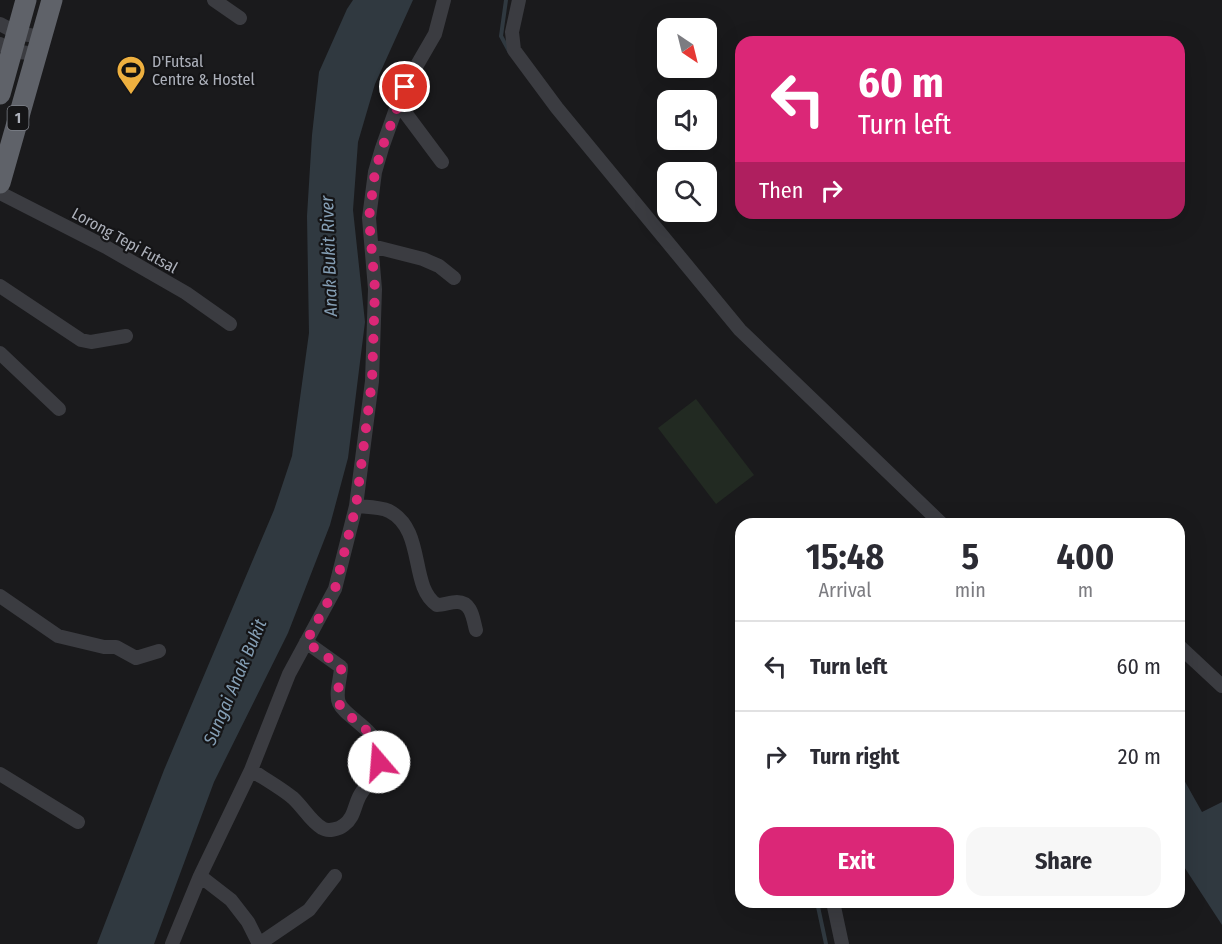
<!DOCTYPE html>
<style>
body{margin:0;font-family:"Fira Sans Condensed",sans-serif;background:#f7f7f7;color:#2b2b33;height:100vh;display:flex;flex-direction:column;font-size:22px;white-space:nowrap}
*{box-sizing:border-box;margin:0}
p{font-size:20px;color:#7c7c81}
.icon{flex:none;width:33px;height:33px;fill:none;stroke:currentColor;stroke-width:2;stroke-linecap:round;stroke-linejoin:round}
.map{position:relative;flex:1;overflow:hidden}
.sheet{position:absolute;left:735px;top:518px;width:450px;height:390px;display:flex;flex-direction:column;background:#fff;border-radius:18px;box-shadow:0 6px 24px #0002}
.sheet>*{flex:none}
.banner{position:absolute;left:735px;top:36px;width:450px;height:183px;border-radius:18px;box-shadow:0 6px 24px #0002;background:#db2777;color:#fff;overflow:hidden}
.needle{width:39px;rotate:145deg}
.controls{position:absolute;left:657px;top:18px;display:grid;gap:12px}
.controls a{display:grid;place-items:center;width:60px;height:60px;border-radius:12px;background:#fff;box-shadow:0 6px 24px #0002;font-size:30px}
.pin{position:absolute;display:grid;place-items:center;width:51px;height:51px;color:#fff;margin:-26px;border:3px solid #fff;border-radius:50%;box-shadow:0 2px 6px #0007}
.me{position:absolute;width:66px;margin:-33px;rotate:342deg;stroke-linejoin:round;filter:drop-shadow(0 0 4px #0008)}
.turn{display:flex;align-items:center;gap:21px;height:126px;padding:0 24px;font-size:27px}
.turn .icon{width:78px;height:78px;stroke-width:2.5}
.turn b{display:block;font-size:42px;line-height:51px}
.then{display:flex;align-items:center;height:57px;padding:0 24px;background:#0003;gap:12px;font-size:22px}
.eta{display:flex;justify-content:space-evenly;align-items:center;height:102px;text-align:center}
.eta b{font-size:36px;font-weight:700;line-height:42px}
.cta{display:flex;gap:12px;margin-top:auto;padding:12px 24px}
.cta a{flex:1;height:69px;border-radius:18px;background:#db2777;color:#fff;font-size:24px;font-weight:700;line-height:69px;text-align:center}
.cta a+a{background:#f7f7f7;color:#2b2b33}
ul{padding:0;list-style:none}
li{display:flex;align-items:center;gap:18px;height:90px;padding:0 24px;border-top:2px solid #e1e1e2}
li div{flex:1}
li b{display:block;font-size:22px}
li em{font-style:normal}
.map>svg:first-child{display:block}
.green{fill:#222a22}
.water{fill:#303940}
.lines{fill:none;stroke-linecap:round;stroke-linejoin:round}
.stream{stroke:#303940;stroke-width:4}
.minor{stroke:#3b3c41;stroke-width:14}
.trunk{stroke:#5f6269;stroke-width:21}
.route{stroke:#db2777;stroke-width:10;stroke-dasharray:0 18}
.labels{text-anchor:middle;stroke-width:4.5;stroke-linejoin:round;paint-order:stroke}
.shield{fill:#151517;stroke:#7f828a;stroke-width:1.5}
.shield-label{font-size:15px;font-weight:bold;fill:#adb1bb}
.poi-label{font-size:16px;fill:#adb1bb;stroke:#151517;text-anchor:start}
.street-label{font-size:16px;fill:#adb1bb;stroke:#151517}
.water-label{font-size:18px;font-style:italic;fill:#859fb5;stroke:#151517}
</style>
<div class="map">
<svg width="1222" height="944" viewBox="0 0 1222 944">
<rect width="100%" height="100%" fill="#1a1a1c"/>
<!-- green -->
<path class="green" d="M696,399l58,76 -38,29 -58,-76z"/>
<!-- water -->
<path class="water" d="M353,0h60l-38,84 -17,58 -5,68 12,112 -17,136 -18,67 -42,108 -74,149 -60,162h-57l67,-174 110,-260 18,-54 17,-123 -2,-117 5,-81 7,-63 28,-63z
M1179,771l23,41 20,-10v123l-43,-66z"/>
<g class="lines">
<!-- stream -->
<path class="stream" d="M506,0l-5,36 8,15
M817,902l9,42"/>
<!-- minor -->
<path class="minor" d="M214,0l26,18
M519,0l-7,32 2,18 43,58 183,222 202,194
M0,24l17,9 24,4
M0,44l12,7 24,3
M398,103l44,59
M0,193l106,54 80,46 44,31
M372,246l51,13 16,7 15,12
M0,286l81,54 10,2 35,-6
M0,353l59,56
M356,506c10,1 24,1 33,5 37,19 20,76 48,94 7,0 13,-3 20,-3 15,0 16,17 19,28
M0,596l58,40 46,11h12l20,11 23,-7
M1179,646l43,40
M251,770c14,9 30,18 42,28 10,9 18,24 29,30 6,4 17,1 22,-3 10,-7 10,-18 15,-28 7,-14 24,-27 21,-45 -4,-23 -35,-35 -41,-49 -4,-10 2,-26 2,-36l-35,-25
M0,774l78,48
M200,876l31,24 17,22 11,22
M833,902l9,42
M172,944l28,-68 51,-106 38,-96 46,-85 21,-83 16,-125 3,-92 -6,-71 6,-46 7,-24 16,-45 15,-31 22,-38 9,-34
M259,944l50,-34 26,-34"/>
<!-- trunk -->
<path class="trunk" d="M0,94l26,-94
M0,183l52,-183"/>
</g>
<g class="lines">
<!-- route -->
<path class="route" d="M379,762c2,-36 -37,-42 -41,-62 -2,-8 4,-23 3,-33l-35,-25 29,-53 21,-83 16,-125 3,-92 -6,-71 6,-46 7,-24 23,-61"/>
</g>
<!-- icons -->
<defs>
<g id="stadium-pin" transform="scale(1.5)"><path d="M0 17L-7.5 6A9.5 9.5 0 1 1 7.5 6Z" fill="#eeb03f" stroke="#151517"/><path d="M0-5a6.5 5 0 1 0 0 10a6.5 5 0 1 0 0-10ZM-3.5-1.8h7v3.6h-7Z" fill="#111"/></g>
</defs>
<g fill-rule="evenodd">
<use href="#stadium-pin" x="131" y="70"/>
</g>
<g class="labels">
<!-- shield labels -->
<rect class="shield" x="7.5" y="106" width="21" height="24" rx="4.5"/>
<g class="shield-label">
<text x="18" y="123">1</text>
</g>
<!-- poi labels -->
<g class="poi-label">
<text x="152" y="67">D'Futsal<tspan x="152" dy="18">Centre &amp; Hostel</tspan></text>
</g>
<!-- street labels -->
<g class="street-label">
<text transform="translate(125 240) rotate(29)" y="6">Lorong Tepi Futsal</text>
</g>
<!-- water labels -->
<g class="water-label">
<text transform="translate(329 256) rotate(-92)" y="6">Anak Bukit River</text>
<text transform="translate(235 682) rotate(-67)" y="6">Sungai Anak Bukit</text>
</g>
</g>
</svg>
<div class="controls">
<a><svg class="needle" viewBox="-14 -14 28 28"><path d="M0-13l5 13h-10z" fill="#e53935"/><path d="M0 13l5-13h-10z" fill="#7c7c81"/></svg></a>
<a><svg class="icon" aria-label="sound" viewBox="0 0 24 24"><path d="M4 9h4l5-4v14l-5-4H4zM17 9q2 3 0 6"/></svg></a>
<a><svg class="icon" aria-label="search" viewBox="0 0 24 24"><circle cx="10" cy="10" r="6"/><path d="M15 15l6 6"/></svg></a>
</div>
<div class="pin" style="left:405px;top:87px;background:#d93025"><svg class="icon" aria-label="arrive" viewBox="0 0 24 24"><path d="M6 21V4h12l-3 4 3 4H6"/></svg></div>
<svg class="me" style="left:379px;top:762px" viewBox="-20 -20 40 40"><circle r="19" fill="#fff"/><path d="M0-13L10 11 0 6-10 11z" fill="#db2777"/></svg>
<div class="banner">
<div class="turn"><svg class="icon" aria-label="left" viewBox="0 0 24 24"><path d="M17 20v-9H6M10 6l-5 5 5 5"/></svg><div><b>60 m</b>Turn left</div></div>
<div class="then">Then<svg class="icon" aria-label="right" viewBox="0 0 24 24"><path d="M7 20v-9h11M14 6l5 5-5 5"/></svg></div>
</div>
<section class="sheet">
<div class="eta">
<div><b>15:48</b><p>Arrival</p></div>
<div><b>5</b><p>min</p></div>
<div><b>400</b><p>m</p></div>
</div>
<ul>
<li><svg class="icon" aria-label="left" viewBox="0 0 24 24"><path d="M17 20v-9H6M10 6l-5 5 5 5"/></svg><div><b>Turn left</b></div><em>60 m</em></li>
<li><svg class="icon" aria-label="right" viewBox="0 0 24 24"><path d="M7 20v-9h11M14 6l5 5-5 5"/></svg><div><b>Turn right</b></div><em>20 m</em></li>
</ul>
<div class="cta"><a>Exit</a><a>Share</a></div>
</section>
</div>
